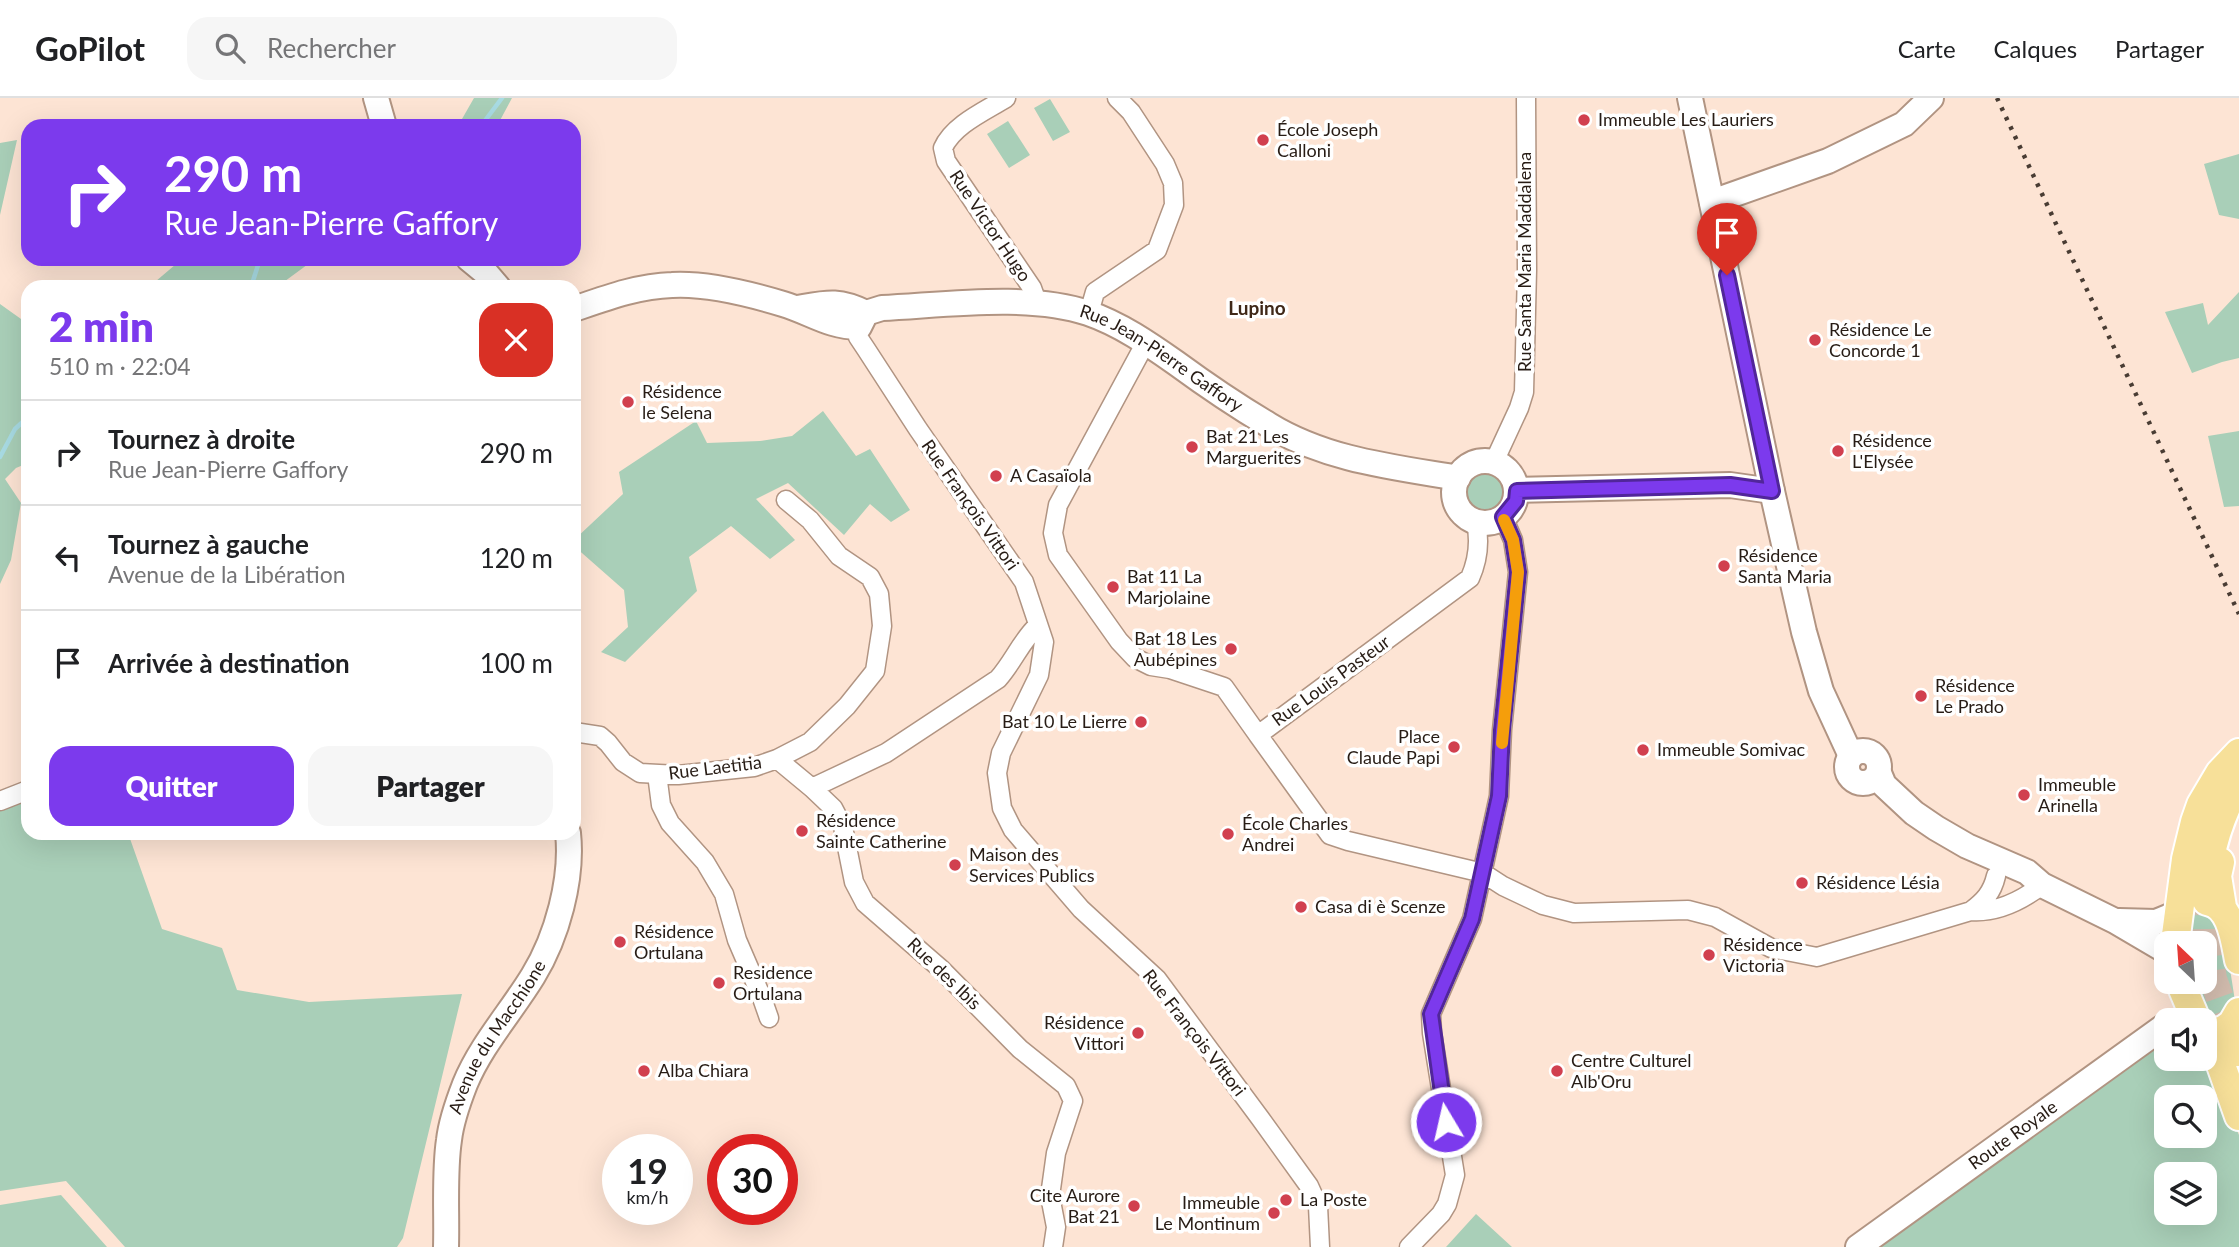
<!DOCTYPE html>
<html lang="fr">
<meta charset="utf-8">
<style>
body{margin:0;font-family:Lato,sans-serif;background:#f6f6f6;color:#202124;height:100vh;display:flex;flex-direction:column;font-size:26px;white-space:nowrap}
*{box-sizing:border-box;margin:0}
p{font-size:23px;color:#757577}
.icon{flex:none;width:38px;height:38px;fill:none;stroke:currentColor;stroke-width:2;stroke-linecap:round;stroke-linejoin:round}
.map{position:relative;flex:1;overflow:hidden}
.details{position:absolute;left:21px;top:182px;width:560px;height:560px;display:flex;flex-direction:column;background:#fff;border-radius:21px;box-shadow:0 7px 28px #0002}
.details>*{flex:none}
.banner{position:absolute;left:21px;top:21px;width:560px;height:147px;border-radius:21px;box-shadow:0 7px 28px #0002;background:#7c3aed;color:#fff;overflow:hidden}
.needle{width:46px;rotate:335deg}
.tools{position:absolute;left:2154px;top:833px;display:grid;gap:14px}
.tools a{display:grid;place-items:center;width:63px;height:63px;border-radius:14px;background:#fff;box-shadow:0 7px 28px #0002;font-size:35px}
.speed{position:absolute;left:602px;top:1036px;display:flex;gap:14px;font-size:35px;font-weight:700;text-align:center}
.speed>*{display:grid;place-content:center;width:91px;height:91px;border-radius:50%;background:#fff;box-shadow:0 7px 28px #0002;line-height:1}
.speed small{font-size:18px;font-weight:400}
.speed .limit{border:10px solid #d22;background:#fff;color:#111}
.pin{position:absolute;display:grid;place-items:center;width:60px;height:60px;color:#fff;margin:-72px -30px;border-radius:50% 50% 50% 0;rotate:-45deg;box-shadow:0 0 7px #0007}
.pin .icon{rotate:45deg}
.me{position:absolute;width:77px;margin:-38px;rotate:351deg;stroke-linejoin:round;filter:drop-shadow(0 0 5px #0008)}
.turn{display:flex;align-items:center;gap:24px;height:147px;padding:0 28px;font-size:32px}
.turn .icon{width:91px;height:91px;stroke-width:2.5}
.turn b{display:block;font-size:49px;line-height:60px}
.round{display:grid;place-items:center;flex:none;width:74px;height:74px;border-radius:21px;background:#f6f6f6}
.headline{display:flex;align-items:center;justify-content:space-between;height:119px;padding:0 28px}
h1{font-size:42px;font-weight:800;line-height:52px;color:#7c3aed}
.primary-button{display:flex;gap:14px;margin-top:auto;padding:14px 28px}
.primary-button a{flex:1;height:80px;border-radius:21px;background:#7c3aed;color:#fff;font-size:28px;font-weight:800;line-height:80px;text-align:center}
.primary-button a+a{background:#f6f6f6;color:#202124}
ul{padding:0;list-style:none}
li{display:flex;align-items:center;gap:21px;height:105px;padding:0 28px;border-top:2px solid #e0e0e0}
li div{flex:1}
li b{display:block;font-size:26px}
li em{font-style:normal}
header{display:flex;align-items:center;gap:42px;box-sizing:border-box;height:98px;padding:0 35px;background:#fff;border-bottom:2px solid #e0e0e0}
header strong{font-size:33px}
nav{display:flex;gap:38px;margin-inline-start:auto;font-size:24px}
.search{width:490px;height:63px;background:#f6f6f6;display:flex;align-items:center;gap:18px;box-sizing:border-box;padding:0 24px;border-radius:21px;color:#757577;font-size:26px}
.map>svg:first-child{display:block}
.green{fill:#a9cfb8;fill-rule:evenodd}
.lines{fill:none;stroke-linecap:round;stroke-linejoin:round}
.stream{stroke:#a8dbe3;stroke-width:4.5}
.primary-tunnel{stroke:#d2bcae;stroke-width:28;stroke-dasharray:28 14;stroke-linecap:butt}
.street-casing{stroke:#b19482;stroke-width:21}
.secondary-casing{stroke:#b19482;stroke-width:28}
.primary-casing{stroke:#fff;stroke-width:32}
.street{stroke:#fff;stroke-width:18}
.secondary{stroke:#fff;stroke-width:24}
.primary{stroke:#f7e099;stroke-width:28}
.rail{stroke:#493c33;stroke-width:4.5;stroke-dasharray:3.5 7;stroke-linecap:butt}
.route-casing{stroke:#51269a;stroke-width:18}
.route{stroke:#7c3aed;stroke-width:12}
.slow{stroke:#f59e0b;stroke-width:12}
.poi-dot{fill:#d1404f;stroke:#fff;stroke-width:2.5}
.labels{text-anchor:middle;stroke-width:7;stroke-linejoin:round;paint-order:stroke}
.poi-label{font-size:18px;fill:#271c15;stroke:#fff;text-anchor:start}
.street-label{font-size:18px;fill:#271c15;stroke:#fff}
.neighbourhood-label{font-size:19px;font-weight:bold;fill:#3f2818;stroke:#fff}
</style>
<header>
<strong>GoPilot</strong>
<div class="search"><svg class="icon" aria-label="search" viewBox="0 0 24 24"><circle cx="10" cy="10" r="6"/><path d="M15 15l6 6"/></svg>Rechercher</div>
<nav><a>Carte</a><a>Calques</a><a>Partager</a></nav>
</header>
<div class="map">
<svg width="2239" height="1149" viewBox="0 0 2239 1149">
<rect width="100%" height="100%" fill="#fde4d4"/>
<!-- green -->
<path class="green" d="M474,0h38l-15,28h-39z
M1050,1l20,33 -17,9 -19,-33z
M1008,23l22,34 -21,13 -22,-34z
M17,42l-17,75v-72z
M2239,56v65l-20,-4 -15,-51z
M182,161h133l-38,28h-128z
M2239,194v66l-17,4 -30,11 -27,-61 38,-9 5,22z
M0,206l28,20v139l-12,5 -11,11 16,24 -10,57 -11,24z
M823,313l33,45 14,-7 40,61 -19,12 -21,-18 -26,31 -56,-52 -32,16 39,41 -25,19 -39,-33 -42,31 8,34 -72,71 -24,-10 27,-25 -4,-37 -50,-44v-6l49,-46 -4,-22 77,-51 11,22 53,-2 32,-5z
M2239,333v75l-15,1 -16,-71z
M1465 394a20 20 0 1 1 40 0a20 20 0 1 1-40 0Z
M28,699v36h100l34,96 60,19 15,42 72,12 153,-8 -59,244 -6,9h-272l-59,-66 -66,10v-383z
M2199,812l24,14 12,77 -14,18 -15,-2 -14,-35h13v-39h-20l5,-29z
M2166,945v16h39v-4l34,80v112h-361l283,-203zM2166,999h39v39h-39zM2166,1076h39v39h-39z
M61,1097l46,52h-107v-42z
M1476,1116l36,33h-66z"/>
<g class="lines">
<!-- stream -->
<path class="stream" d="M481,28l21,-28
M251,189l9,-28
M0,359l15,-28 13,-12"/>
<!-- primary-tunnel -->
<path class="primary-tunnel" d="M2205,789l1,45 7,47 21,57"/>
<!-- street casing -->
<g class="street-casing">
<path id="street" d="M1006,0c-21,13 -53,27 -63,50l3,13 86,127 5,14
M1089,215l6,-21 62,-42 17,-45 -1,-22 -8,-19 -34,-52 -14,-14
M859,229l-1,10 8,12 52,80 106,153 20,60 -5,33 -38,78 -4,20 5,35 11,22 68,79 76,70 103,139 49,68 9,20 2,41
M1146,244l-88,163 -5,28 5,22 61,86 16,17 16,8 19,3 54,18 34,48 212,-157c8,-18 10,-37 6,-56
M1494,364l25,-54 5,-16 3,-122 -1,-172
M574,634l26,4 8,7 15,19 17,11 38,2 76,-8 23,-8 33,-17 37,-36 28,-35 7,-45 -3,-32 -9,-17 -31,-21 -29,-36 -24,-20
M1258,637l72,100 18,6 135,32 20,13 40,19 31,8 114,-3 27,7 56,31 46,9 154,-46c27,2 50,-10 71,-26
M777,661l35,29 74,-35 112,-74c16,-18 23,-38 40,-54
M657,676l4,31 9,18 35,39 19,32 13,46 25,58 7,20
M812,690l21,20 10,19 11,55 11,21 76,66 79,80 46,37 7,15 -17,52 -6,43 6,31 -3,20
M0,703l28,-11
M1971,813c13,-10 21,-18 25,-35
M1409,1149l32,-33 6,-10 8,-29 -23,-142 -1,-19 41,-95 27,-123 3,-66 16,-158 -5,-32 -10,-23"/>
</g>
<!-- secondary casing -->
<g class="secondary-casing">
<g id="secondary">
<path d="M376,0l8,28"/>
<path d="M1690,0l82,393 32,141 17,59 30,65"/>
<path d="M1712,104l116,-41 76,-37 27,-26"/>
<path d="M469,161l17,14 12,14"/>
<path d="M797,210c29,-5 41,-9 69,5"/>
<path id="s1" d="M574,211c32,-11 64,-23 98,-24 35,-2 78,9 111,19 27,8 46,23 76,23l7,-14 16,-5c63,-3 147,-15 206,5 32,11 61,31 88,50 30,22 61,43 93,62 57,35 124,42 189,53"/>
<circle cx="1485" cy="394" r="31"/>
<path d="M1517,392l213,-5 42,6"/>
<circle cx="1863" cy="669" r="16"/>
<path d="M1879,675l5,12 30,28 22,15 31,18 60,26 15,13 73,36 51,30"/>
<path d="M2119,823l37,1 24,-10"/>
<path id="s2" d="M446,1149c1,-34 -2,-74 3,-107 2,-18 9,-38 16,-56 16,-39 46,-72 68,-108 24,-39 40,-97 35,-143"/>
<path id="s3" d="M1858,1149l308,-222"/>
</g>
</g>
<!-- primary casing -->
<g class="primary-casing">
<path id="primary" d="M2220,764l-3,14 5,31
M2205,789c5,-38 14,-72 34,-105
M2207,803c24,3 28,39 32,59
M2175,845l11,-84 9,-37 6,-17 19,-32 19,-20
M2180,884l16,38
M2205,930l4,3 12,1 11,-8 7,-12
M2209,933l30,85
M2234,938l5,16"/>
</g>
<!-- street -->
<use href="#street" class="street"/>
<!-- secondary -->
<use href="#secondary" class="secondary"/>
<!-- primary -->
<use href="#primary" class="primary"/>
<!-- rail -->
<path class="rail" d="M1997,0l242,516"/>
</g>
<g class="lines">
<!-- route casing -->
<g class="route-casing">
<path id="route" d="M1446,1024l-15,-108 41,-95 27,-123 3,-66 16,-158 -5,-32 -10,-23 13,-16 1,-10 213,-6 42,6 -45,-216"/>
</g>
<!-- route -->
<use href="#route" class="route"/>
<!-- slow -->
<path class="slow" d="M1502,645l16,-171 -5,-32 -9,-20"/>
</g>
<!-- markers -->
<g class="poi-dot">
<circle cx="1584" cy="22" r="7"/>
<circle cx="1263" cy="42" r="7"/>
<circle cx="1815" cy="242" r="7"/>
<circle cx="628" cy="304" r="7"/>
<circle cx="1192" cy="349" r="7"/>
<circle cx="1838" cy="353" r="7"/>
<circle cx="996" cy="378" r="7"/>
<circle cx="1724" cy="468" r="7"/>
<circle cx="1113" cy="489" r="7"/>
<circle cx="1231" cy="551" r="7"/>
<circle cx="1921" cy="598" r="7"/>
<circle cx="1141" cy="624" r="7"/>
<circle cx="1454" cy="649" r="7"/>
<circle cx="1643" cy="652" r="7"/>
<circle cx="2024" cy="697" r="7"/>
<circle cx="802" cy="733" r="7"/>
<circle cx="1228" cy="736" r="7"/>
<circle cx="955" cy="767" r="7"/>
<circle cx="1802" cy="785" r="7"/>
<circle cx="1301" cy="809" r="7"/>
<circle cx="620" cy="844" r="7"/>
<circle cx="1709" cy="857" r="7"/>
<circle cx="719" cy="885" r="7"/>
<circle cx="1138" cy="935" r="7"/>
<circle cx="644" cy="973" r="7"/>
<circle cx="1557" cy="973" r="7"/>
<circle cx="1286" cy="1102" r="7"/>
<circle cx="1134" cy="1108" r="7"/>
<circle cx="1274" cy="1115" r="7"/>
</g>
<g class="labels">
<!-- poi labels -->
<g class="poi-label">
<text x="1598" y="28">Immeuble Les Lauriers</text>
<text x="1277" y="38">École Joseph<tspan x="1277" dy="21">Calloni</tspan></text>
<text x="1829" y="238">Résidence Le<tspan x="1829" dy="21">Concorde 1</tspan></text>
<text x="642" y="300">Résidence<tspan x="642" dy="21">le Selena</tspan></text>
<text x="1206" y="345">Bat 21 Les<tspan x="1206" dy="21">Marguerites</tspan></text>
<text x="1852" y="349">Résidence<tspan x="1852" dy="21">L'Elysée</tspan></text>
<text x="1010" y="384">A Casaïola</text>
<text x="1738" y="464">Résidence<tspan x="1738" dy="21">Santa Maria</tspan></text>
<text x="1127" y="485">Bat 11 La<tspan x="1127" dy="21">Marjolaine</tspan></text>
<text x="1217" y="547" text-anchor="end">Bat 18 Les<tspan x="1217" dy="21">Aubépines</tspan></text>
<text x="1935" y="594">Résidence<tspan x="1935" dy="21">Le Prado</tspan></text>
<text x="1127" y="630" text-anchor="end">Bat 10 Le Lierre</text>
<text x="1440" y="645" text-anchor="end">Place<tspan x="1440" dy="21">Claude Papi</tspan></text>
<text x="1657" y="658">Immeuble Somivac</text>
<text x="2038" y="693">Immeuble<tspan x="2038" dy="21">Arinella</tspan></text>
<text x="816" y="729">Résidence<tspan x="816" dy="21">Sainte Catherine</tspan></text>
<text x="1242" y="732">École Charles<tspan x="1242" dy="21">Andrei</tspan></text>
<text x="969" y="763">Maison des<tspan x="969" dy="21">Services Publics</tspan></text>
<text x="1816" y="791">Résidence Lésia</text>
<text x="1315" y="815">Casa di è Scenze</text>
<text x="634" y="840">Résidence<tspan x="634" dy="21">Ortulana</tspan></text>
<text x="1723" y="853">Résidence<tspan x="1723" dy="21">Victoria</tspan></text>
<text x="733" y="881">Residence<tspan x="733" dy="21">Ortulana</tspan></text>
<text x="1124" y="931" text-anchor="end">Résidence<tspan x="1124" dy="21">Vittori</tspan></text>
<text x="1571" y="969">Centre Culturel<tspan x="1571" dy="21">Alb'Oru</tspan></text>
<text x="658" y="979">Alba Chiara</text>
<text x="1120" y="1104" text-anchor="end">Cite Aurore<tspan x="1120" dy="21">Bat 21</tspan></text>
<text x="1300" y="1108">La Poste</text>
<text x="1260" y="1111" text-anchor="end">Immeuble<tspan x="1260" dy="21">Le Montinum</tspan></text>
</g>
<!-- street labels -->
<g class="street-label">
<text transform="translate(990 128) rotate(56)" y="6">Rue Victor Hugo</text>
<text transform="translate(1525 164) rotate(-90)" y="6">Rue Santa Maria Maddalena</text>
<text dy="6" stroke="none"><textPath href="#s1" startOffset="620">Rue Jean-Pierre Gaffory</textPath></text>
<text transform="translate(970 407) rotate(55)" y="6">Rue François Vittori</text>
<text transform="translate(1331 583) rotate(-36)" y="6">Rue Louis Pasteur</text>
<text transform="translate(715 670) rotate(-7)" y="6">Rue Laetitia</text>
<text transform="translate(944 876) rotate(44)" y="6">Rue des Ibis</text>
<text transform="translate(1194 935) rotate(52)" y="6">Rue François Vittori</text>
<text dy="6" stroke="none"><textPath href="#s2" startOffset="222">Avenue du Macchione</textPath></text>
<text dy="6" stroke="none"><textPath href="#s3" startOffset="191">Route Royale</textPath></text>
</g>
<!-- neighbourhood labels -->
<g class="neighbourhood-label">
<text x="1257" y="217">Lupino</text>
</g>
</g>
</svg>
<div class="tools">
<a><svg class="needle" viewBox="-14 -14 28 28"><path d="M0-13l5 13h-10z" fill="#e53935"/><path d="M0 13l5-13h-10z" fill="#757577"/></svg></a>
<a><svg class="icon" aria-label="sound" viewBox="0 0 24 24"><path d="M4 9h4l5-4v14l-5-4H4zM17 9q2 3 0 6"/></svg></a>
<a><svg class="icon" aria-label="search" viewBox="0 0 24 24"><circle cx="10" cy="10" r="6"/><path d="M15 15l6 6"/></svg></a>
<a><svg class="icon" aria-label="layers" viewBox="0 0 24 24"><path d="M12 4l9 5-9 5-9-5zM3 14l9 5 9-5"/></svg></a>
</div>
<div class="speed"><div>19<small>km/h</small></div><div class="limit">30</div></div>
<div class="pin" style="left:1727px;top:177px;background:#d93025"><svg class="icon" aria-label="arrive" viewBox="0 0 24 24"><path d="M6 21V4h12l-3 4 3 4H6"/></svg></div>
<svg class="me" style="left:1446px;top:1024px" viewBox="-20 -20 40 40"><circle r="17" fill="#7c3aed" stroke="#fff" stroke-width="3"/><path d="M0-11L8 9 0 5-8 9z" fill="#fff"/></svg>
<div class="banner">
<div class="turn"><svg class="icon" aria-label="right" viewBox="0 0 24 24"><path d="M7 20v-9h11M14 6l5 5-5 5"/></svg><div><b>290 m</b>Rue Jean-Pierre Gaffory</div></div>
</div>
<section class="details">
<div class="headline"><div><h1>2 min</h1><p>510 m · 22:04</p></div><a class="round" style="background:#d93025;color:#fff"><svg class="icon" aria-label="close" viewBox="0 0 24 24"><path d="M6 6l12 12M18 6L6 18"/></svg></a></div>
<ul>
<li><svg class="icon" aria-label="right" viewBox="0 0 24 24"><path d="M7 20v-9h11M14 6l5 5-5 5"/></svg><div><b>Tournez à droite</b><p>Rue Jean-Pierre Gaffory</p></div><em>290 m</em></li>
<li><svg class="icon" aria-label="left" viewBox="0 0 24 24"><path d="M17 20v-9H6M10 6l-5 5 5 5"/></svg><div><b>Tournez à gauche</b><p>Avenue de la Libération</p></div><em>120 m</em></li>
<li><svg class="icon" aria-label="arrive" viewBox="0 0 24 24"><path d="M6 21V4h12l-3 4 3 4H6"/></svg><div><b>Arrivée à destination</b></div><em>100 m</em></li>
</ul>
<div class="primary-button"><a>Quitter</a><a>Partager</a></div>
</section>
</div>
